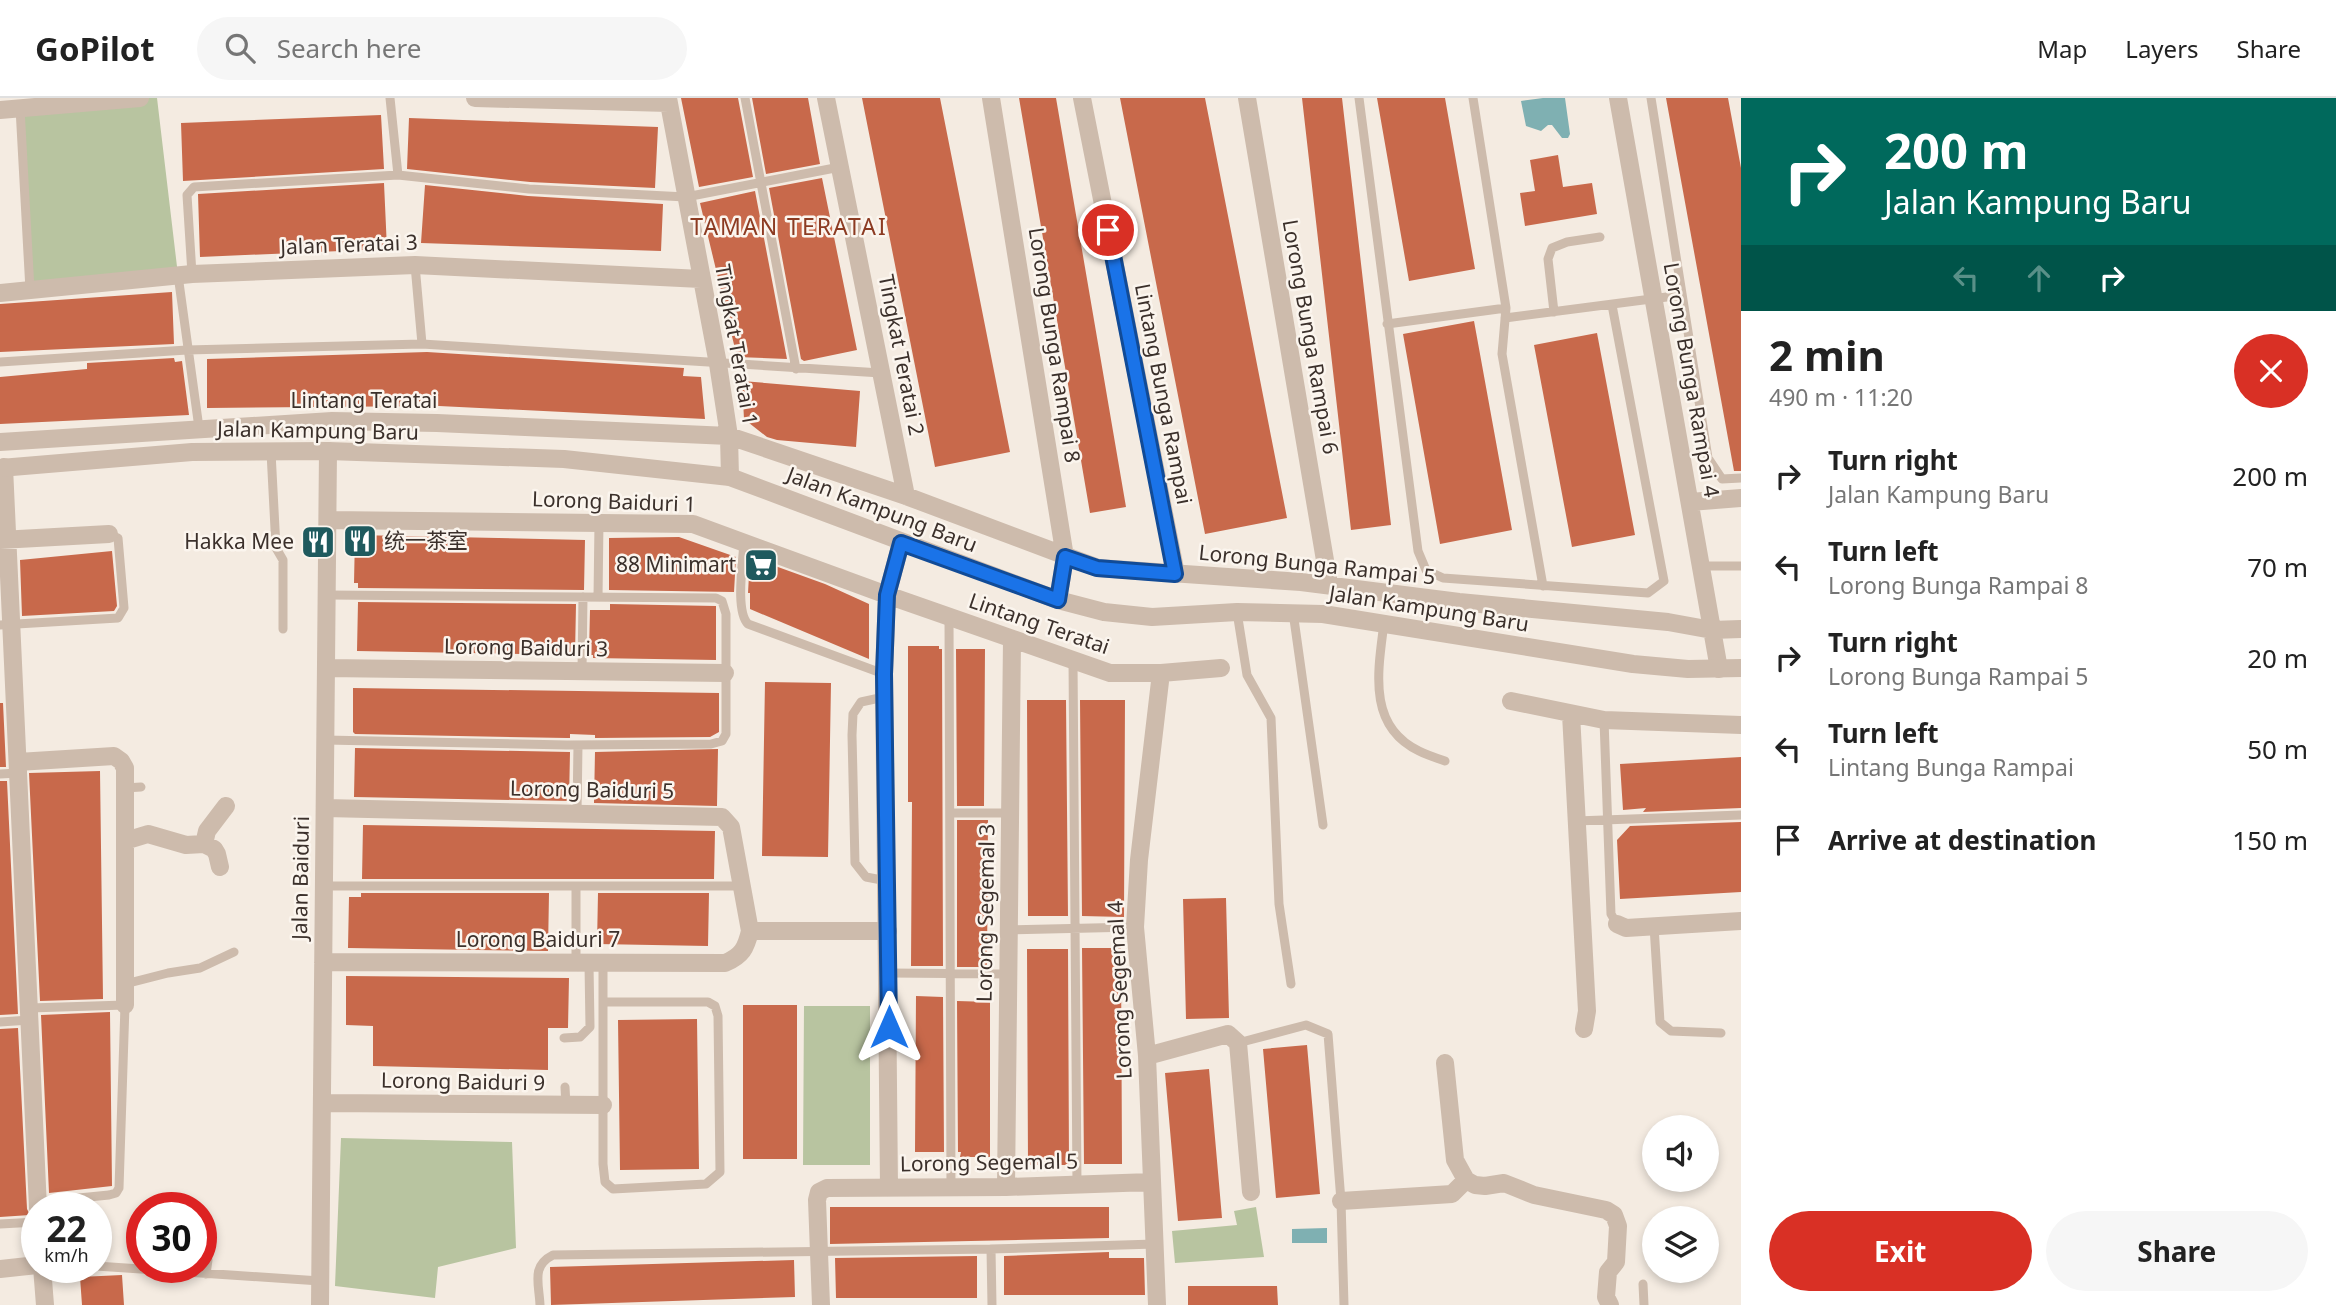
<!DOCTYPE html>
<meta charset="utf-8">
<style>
body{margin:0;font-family:"Noto Sans","Noto Sans SC",sans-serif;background:#f6f6f6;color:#222;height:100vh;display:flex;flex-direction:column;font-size:26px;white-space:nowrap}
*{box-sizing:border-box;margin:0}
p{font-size:23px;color:#767676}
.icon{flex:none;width:38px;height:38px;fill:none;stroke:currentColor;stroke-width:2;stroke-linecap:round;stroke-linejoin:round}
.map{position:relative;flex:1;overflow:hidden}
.panel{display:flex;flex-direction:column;background:#fff;width:595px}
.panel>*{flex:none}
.guide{background:#00695c;color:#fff;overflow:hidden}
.fabs{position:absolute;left:1642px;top:1017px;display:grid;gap:14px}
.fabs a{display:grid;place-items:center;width:77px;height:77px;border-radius:50%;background:#fff;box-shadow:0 4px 10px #0003;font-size:35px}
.speed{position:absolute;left:21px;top:1094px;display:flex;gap:14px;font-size:35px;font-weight:700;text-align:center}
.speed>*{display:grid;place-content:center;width:91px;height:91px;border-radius:50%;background:#fff;box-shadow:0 4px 10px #0003;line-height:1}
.speed small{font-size:18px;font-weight:400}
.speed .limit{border:10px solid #d22;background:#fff;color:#111}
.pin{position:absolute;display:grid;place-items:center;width:60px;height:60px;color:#fff;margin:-30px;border:4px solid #fff;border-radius:50%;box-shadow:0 2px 7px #0007}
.me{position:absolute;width:77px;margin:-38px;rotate:0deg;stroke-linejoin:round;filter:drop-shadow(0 0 5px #0008)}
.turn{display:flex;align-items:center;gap:24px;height:147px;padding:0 28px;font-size:32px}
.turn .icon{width:91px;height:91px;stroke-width:2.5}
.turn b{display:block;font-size:49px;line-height:60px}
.lanes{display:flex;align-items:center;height:66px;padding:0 28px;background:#0003;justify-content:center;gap:35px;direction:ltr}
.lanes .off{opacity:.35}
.round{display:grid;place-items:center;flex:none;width:74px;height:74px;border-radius:37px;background:#f6f6f6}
.head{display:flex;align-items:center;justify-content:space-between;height:119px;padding:0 28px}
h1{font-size:42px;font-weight:700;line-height:52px}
.action{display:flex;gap:14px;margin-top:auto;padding:14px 28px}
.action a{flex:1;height:80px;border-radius:42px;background:#d93025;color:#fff;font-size:28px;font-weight:700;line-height:80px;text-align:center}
.action a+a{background:#f6f6f6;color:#222}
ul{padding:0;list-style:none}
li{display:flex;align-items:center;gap:21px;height:91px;padding:0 28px}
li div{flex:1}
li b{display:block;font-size:26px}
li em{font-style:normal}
header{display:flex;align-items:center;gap:42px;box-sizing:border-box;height:98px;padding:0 35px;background:#fff;border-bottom:2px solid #e0e0e0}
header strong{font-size:33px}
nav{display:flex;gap:38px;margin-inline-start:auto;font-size:24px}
.search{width:490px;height:63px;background:#f6f6f6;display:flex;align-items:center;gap:18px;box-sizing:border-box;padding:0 24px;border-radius:38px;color:#767676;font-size:26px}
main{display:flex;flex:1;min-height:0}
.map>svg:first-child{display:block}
.green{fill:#b8c4a0}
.water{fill:#7fb0b2}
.building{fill:#c8694b}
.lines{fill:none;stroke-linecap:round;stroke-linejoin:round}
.service{stroke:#cdbbac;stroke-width:9}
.minor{stroke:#cdbbac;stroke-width:18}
.tertiary{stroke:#cdbbac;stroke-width:18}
.route-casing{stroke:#114b97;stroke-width:18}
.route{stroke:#1a73e8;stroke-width:12}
.labels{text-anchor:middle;stroke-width:5;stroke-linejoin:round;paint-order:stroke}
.street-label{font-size:21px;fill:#3b302b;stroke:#fbf5ee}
.poi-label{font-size:21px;fill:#3b302b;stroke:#fbf5ee;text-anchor:end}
.neighbourhood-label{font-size:23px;letter-spacing:2px;fill:#8c3b22;stroke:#fbf5ee}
</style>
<header>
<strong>GoPilot</strong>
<div class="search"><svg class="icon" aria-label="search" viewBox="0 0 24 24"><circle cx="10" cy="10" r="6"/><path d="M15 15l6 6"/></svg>Search here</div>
<nav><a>Map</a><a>Layers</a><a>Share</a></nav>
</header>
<main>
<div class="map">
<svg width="1741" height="1207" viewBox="0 0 1741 1207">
<rect width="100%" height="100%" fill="#f4ebe1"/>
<!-- green -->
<path class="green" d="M140,0h17l21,177 -149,11 -9,-178z
M804,908h66v159h-67z
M341,1040l171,4 4,106 -78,19 -3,31 -100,-12z
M1256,1109l8,50 -89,6 -3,-32 65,-6 -3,-14z"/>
<!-- water -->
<path class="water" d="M1543,0h22l5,36 -2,4h-6l-10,-13h-4l-7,6 -15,-5 -5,-25z
M1327,1130v15h-35v-14z"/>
<!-- building -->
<path class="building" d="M681,0h57l15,79 -54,10z
M752,0h56l12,66 -54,10z
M862,0h78l70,354 -75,15z
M1019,0h37l70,409 -36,6z
M1120,0h85l82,420 -82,16z
M1302,0h40l49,427 -40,5z
M1377,0h68l30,171 -66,12z
M1666,0h62l13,70v303h-7z
M381,17l3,54 -201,12 -2,-58z
M409,20l249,9 -3,61 -125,-6 -123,-13z
M1558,57l5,32 29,-4 5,31 -72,12 -5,-33 15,-2 -5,-31z
M822,80l35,172 -53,11 -3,-2 -32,-171z
M384,85l3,66 -187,8 -2,-63z
M425,87l103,11 135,8 -2,47 -240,-8z
M755,93l32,168 -50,-2 -37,-154z
M172,194l2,52 -174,8v-48z
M1474,223l38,209 -72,14 -37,-210z
M1597,235l38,202 -63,12 -38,-202z
M427,254l257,16 -1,8 18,1 4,42 -266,-13 -232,2v-49z
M174,260l1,4 7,-1 7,54 -189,9v-47l87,-8v-6z
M742,283l118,10 -4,56 -79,-7 -10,-3 -23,-18z
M355,437l230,5 -1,50 -226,-2v-5h-4z
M679,439l57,20 -2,35 -125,-2v-52z
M112,453l5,55 -3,5 -92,5 -2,-56z
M750,459l75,27 44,20v55l-119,-50v-16h-2z
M358,504l218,2 -1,51 -218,-4z
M610,506l106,2v54l-123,-2v-3h-4l1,-45h20z
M908,548h31v3h3l1,317h-32l1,-164h-4z
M956,551h29l-1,157h-27z
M765,584l66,1 -3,174 -66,-1z
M353,590l366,5v39l-9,5 -115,1v-3l-25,-1v4h-3l-212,-4 -2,-2z
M1027,602h39l2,216h-40z
M1080,602h45l-1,217 -42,-1z
M0,605h3l3,64h-6z
M355,650l215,4 -1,49 -215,-4z
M718,651l-1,57 -123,-3 1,-51z
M1741,659v51l-98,4 3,-4 -23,2 -3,-46z
M100,673l3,228 -63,2 -11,-228z
M0,683h7l11,233 -18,1z
M957,722h31l-1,147h-30z
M1741,724v70l-121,7 -3,-59 13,-14z
M363,727l352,6 -1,48h-352z
M361,795h188l-1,58 -200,-3 1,-51h12z
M598,795h111l-1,53 -111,-2z
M1226,800l3,120 -43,1 -3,-120z
M1082,850h39l1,216h-38z
M1027,851h41l1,216h-41z
M346,878l223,2 -1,50h-20v42l-175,-4v-40l-27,-1z
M916,898l27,1 1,155h-29z
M957,903l33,1v155h-30l1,-5h-3z
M743,907h54v154h-54z
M110,914l2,174 -63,7 -8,-178z
M697,921l2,150 -79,1 -2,-150z
M18,930l9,181 3,6 -30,2v-188z
M1307,947l13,149 -44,4 -13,-149z
M1209,971l13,149 -44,3 -13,-148z
M830,1109h279v31l-279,6z
M1109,1154v6h35l1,37h-141v-39z
M977,1158v42h-141l-1,-40z
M794,1162l1,37 -244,8 -1,-38z
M122,1177l2,30h-42l-2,-28z
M1188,1188h89l1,19h-90z"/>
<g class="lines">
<!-- service -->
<path class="service" d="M390,0l8,77
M745,0l51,271
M1359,0l59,453 8,19 17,8 205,15 16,-12 -52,-276
M1473,0l33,210 -4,46 41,232
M1651,0l57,360 14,21 19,-1
M20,10l10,182
M415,167l7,79
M192,176l-5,-79 7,-8 204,-12 131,14 157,8 154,-30
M178,177l21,153
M1554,214l-6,-53 4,-11 15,-6 33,-5
M1505,220l177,-23
M1387,226l119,-16
M0,264l187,-12 235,-6 459,29
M271,354l5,96 7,12v69
M744,444c-1,20 -9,69 4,82l136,50
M1701,468h40
M598,499l1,-74
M1237,514l10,63 24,43 8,186 12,80
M1293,514l30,213
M949,519l2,571
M1384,525c-6,48 -17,103 35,128 8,4 17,7 26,10
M0,527l118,-7 6,-10 -6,-70 -9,-4
M1073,562l4,525
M582,573l1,-74
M884,599l-23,5 -8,12 -1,21 3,128 11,14 21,4
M1604,622l7,194 6,10
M325,642l242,5 144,-1 11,-3 4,-7v-120l-4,-13 -6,-3 -389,-3
M0,676l18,-1
M125,690l16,-1
M577,714l1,-67
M951,715h59
M1576,723l165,-6
M324,788h417
M1654,828l6,96 11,9 50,2
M1009,832l126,-3
M576,865v-75
M889,875l119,1
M125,886l43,-11 32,-5 34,-16
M603,904h105l7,4 3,10 2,156 -14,12 -93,5 -8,-7 -2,-18v-200
M30,910l95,-3 -6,183 -3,5 -7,2 -71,7
M0,924l30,-2
M564,940l16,-1 10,-10 -1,-63
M1238,945l68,-18 22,9 13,167 3,104
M565,989l1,19
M0,1126l37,-2
M201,1151l7,11 -2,14
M991,1151l1,56
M96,1168l224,15
M1643,1186l1,21
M540,1207c-1,-22 -9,-39 13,-50l438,-6 164,-5"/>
<!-- minor -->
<path class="minor" d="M475,0l194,5
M668,0l50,266 11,72 1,41
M826,0l80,398
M991,0l74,459 -7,43
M1082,0l94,476
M1247,0l82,486
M1618,0l101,571
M0,12l140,-12
M0,195l192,-19 223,-9 286,14
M0,344l332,-21 105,2 292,13 177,60 192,72 203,14 158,20 209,20 44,8 29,-1
M4,369l34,741
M1690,404l51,-4
M328,422l365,4 194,71 223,78h51l60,-5
M0,442l109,-6
M326,570l399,5
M1511,603l93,19 137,5
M1571,616l16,297 -3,18
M18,664l96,-6 7,5 4,7v237
M125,743l23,-7 38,11 18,-1 10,5 3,5 3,13
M204,746l3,-13 19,-25
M1617,826l9,4 115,-7
M750,833h138
M323,864l402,1c17,-7 21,-15 25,-32l-19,-104 -9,-10 -397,-9
M1147,958l81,-22 10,9 13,149
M1445,965l10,97 11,20
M322,1005l281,2
M1006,1089l6,-548
M889,1090l-5,-514 3,-79 14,-52
M1341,1103l111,-7 14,-14 9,5 10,1 19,-3 30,12 72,15 8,5 4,11 -2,36 -8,10 -2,25 4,8
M42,1169l3,38
M0,1171l37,-4
M320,1207l8,-854
M821,1207l-4,-105 2,-8 8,-4 179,-1 145,-5
M1157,1207l-10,-249 -12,-129 4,-67 22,-187"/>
<!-- tertiary -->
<path class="tertiary" d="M0,370l192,-16 136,-1 236,8 166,18 328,123 46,12 48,5 85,-5 86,2 310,50 55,5 53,-1"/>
</g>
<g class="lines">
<!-- route casing -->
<g class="route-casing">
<path id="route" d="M889,929l-5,-353 3,-79 14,-52 157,57 7,-43 32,11 78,6 -67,-344"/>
</g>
<!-- route -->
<use href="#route" class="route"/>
</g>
<!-- icons -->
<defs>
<g id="restaurant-square" transform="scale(1.75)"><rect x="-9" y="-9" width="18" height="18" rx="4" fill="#1f5a5e" stroke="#fbf5ee"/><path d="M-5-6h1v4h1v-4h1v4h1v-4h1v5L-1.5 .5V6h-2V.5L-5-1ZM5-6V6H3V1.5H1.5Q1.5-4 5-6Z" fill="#fff"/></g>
<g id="supermarket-square" transform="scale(1.75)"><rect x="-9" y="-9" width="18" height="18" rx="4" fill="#1f5a5e" stroke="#fbf5ee"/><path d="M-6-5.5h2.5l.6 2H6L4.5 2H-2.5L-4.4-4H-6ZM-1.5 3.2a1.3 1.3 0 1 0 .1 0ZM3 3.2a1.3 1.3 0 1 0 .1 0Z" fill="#fff"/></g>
</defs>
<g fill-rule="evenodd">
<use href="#restaurant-square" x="360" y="443"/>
<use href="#restaurant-square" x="318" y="444"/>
<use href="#supermarket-square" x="761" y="467"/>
</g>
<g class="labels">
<!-- street labels -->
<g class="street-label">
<text transform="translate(349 147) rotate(-2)" y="7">Jalan Teratai 3</text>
<text transform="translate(1310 239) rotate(80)" y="7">Lorong Bunga Rampai 6</text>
<text transform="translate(736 247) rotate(80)" y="7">Tingkat Teratai 1</text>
<text transform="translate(1054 247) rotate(81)" y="7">Lorong Bunga Rampai 8</text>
<text transform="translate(901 257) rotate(79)" y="7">Tingkat Teratai 2</text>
<text transform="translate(1691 282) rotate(80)" y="7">Lorong Bunga Rampai 4</text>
<text transform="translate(1163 296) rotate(79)" y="7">Lintang Bunga Rampai</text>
<text x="364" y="310">Lintang Teratai</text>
<text transform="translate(318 333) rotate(1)" y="7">Jalan Kampung Baru</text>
<text transform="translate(614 404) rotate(2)" y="7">Lorong Baiduri 1</text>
<text transform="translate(882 412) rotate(21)" y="7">Jalan Kampung Baru</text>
<text transform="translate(1317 467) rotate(6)" y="7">Lorong Bunga Rampai 5</text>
<text transform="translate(1429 511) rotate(9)" y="7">Jalan Kampung Baru</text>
<text transform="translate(1039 526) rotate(19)" y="7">Lintang Teratai</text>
<text transform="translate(526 550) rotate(1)" y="7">Lorong Baiduri 3</text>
<text transform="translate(592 692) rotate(1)" y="7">Lorong Baiduri 5</text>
<text transform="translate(301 780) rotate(-89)" y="7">Jalan Baiduri</text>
<text transform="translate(986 815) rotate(-89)" y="7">Lorong Segemal 3</text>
<text x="538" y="849">Lorong Baiduri 7</text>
<text transform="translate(1120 892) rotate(-93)" y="7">Lorong Segemal 4</text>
<text transform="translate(463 984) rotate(1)" y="7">Lorong Baiduri 9</text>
<text transform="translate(989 1065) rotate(-1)" y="7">Lorong Segemal 5</text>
</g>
<!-- poi labels -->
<g class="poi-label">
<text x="384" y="450" text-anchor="start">统一茶室</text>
<text x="294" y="451">Hakka Mee</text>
<text x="736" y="474">88 Minimart</text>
</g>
<!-- neighbourhood labels -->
<g class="neighbourhood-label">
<text x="789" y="137">TAMAN TERATAI</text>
</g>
</g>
</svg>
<div class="fabs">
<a><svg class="icon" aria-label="sound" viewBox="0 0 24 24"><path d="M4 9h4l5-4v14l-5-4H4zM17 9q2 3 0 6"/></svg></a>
<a><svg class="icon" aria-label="layers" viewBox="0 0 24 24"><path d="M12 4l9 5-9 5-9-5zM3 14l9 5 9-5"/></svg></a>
</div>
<div class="speed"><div>22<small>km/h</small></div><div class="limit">30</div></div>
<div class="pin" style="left:1108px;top:132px;background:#d93025"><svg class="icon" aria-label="arrive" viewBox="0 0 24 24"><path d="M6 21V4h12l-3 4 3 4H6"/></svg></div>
<svg class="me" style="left:889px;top:929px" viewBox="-20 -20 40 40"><path d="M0-17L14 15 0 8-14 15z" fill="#1a73e8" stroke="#fff" stroke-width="4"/></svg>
</div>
<section class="panel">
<div class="guide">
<div class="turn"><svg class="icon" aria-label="right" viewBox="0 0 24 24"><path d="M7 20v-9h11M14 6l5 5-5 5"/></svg><div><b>200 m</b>Jalan Kampung Baru</div></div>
<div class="lanes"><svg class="icon off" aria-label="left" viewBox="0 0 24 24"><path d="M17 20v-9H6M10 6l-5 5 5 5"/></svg><svg class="icon off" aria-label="ahead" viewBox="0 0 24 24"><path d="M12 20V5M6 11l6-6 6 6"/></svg><svg class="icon" aria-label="right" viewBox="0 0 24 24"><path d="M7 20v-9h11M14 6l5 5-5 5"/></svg></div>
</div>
<div class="head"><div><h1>2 min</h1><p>490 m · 11:20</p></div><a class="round" style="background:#d93025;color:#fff"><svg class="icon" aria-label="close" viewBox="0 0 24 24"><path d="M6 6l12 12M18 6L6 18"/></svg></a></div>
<ul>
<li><svg class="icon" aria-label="right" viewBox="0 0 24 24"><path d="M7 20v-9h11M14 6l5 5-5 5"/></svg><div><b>Turn right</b><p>Jalan Kampung Baru</p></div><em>200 m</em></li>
<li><svg class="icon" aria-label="left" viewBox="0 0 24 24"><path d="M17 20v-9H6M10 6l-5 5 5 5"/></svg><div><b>Turn left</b><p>Lorong Bunga Rampai 8</p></div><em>70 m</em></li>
<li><svg class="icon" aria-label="right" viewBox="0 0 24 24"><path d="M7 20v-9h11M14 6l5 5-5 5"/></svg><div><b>Turn right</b><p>Lorong Bunga Rampai 5</p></div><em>20 m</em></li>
<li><svg class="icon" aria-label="left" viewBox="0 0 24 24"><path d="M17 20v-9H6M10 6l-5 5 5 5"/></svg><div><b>Turn left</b><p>Lintang Bunga Rampai</p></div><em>50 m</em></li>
<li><svg class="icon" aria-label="arrive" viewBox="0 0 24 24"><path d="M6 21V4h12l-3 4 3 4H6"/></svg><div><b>Arrive at destination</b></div><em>150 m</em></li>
</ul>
<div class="action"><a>Exit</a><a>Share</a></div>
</section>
</main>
